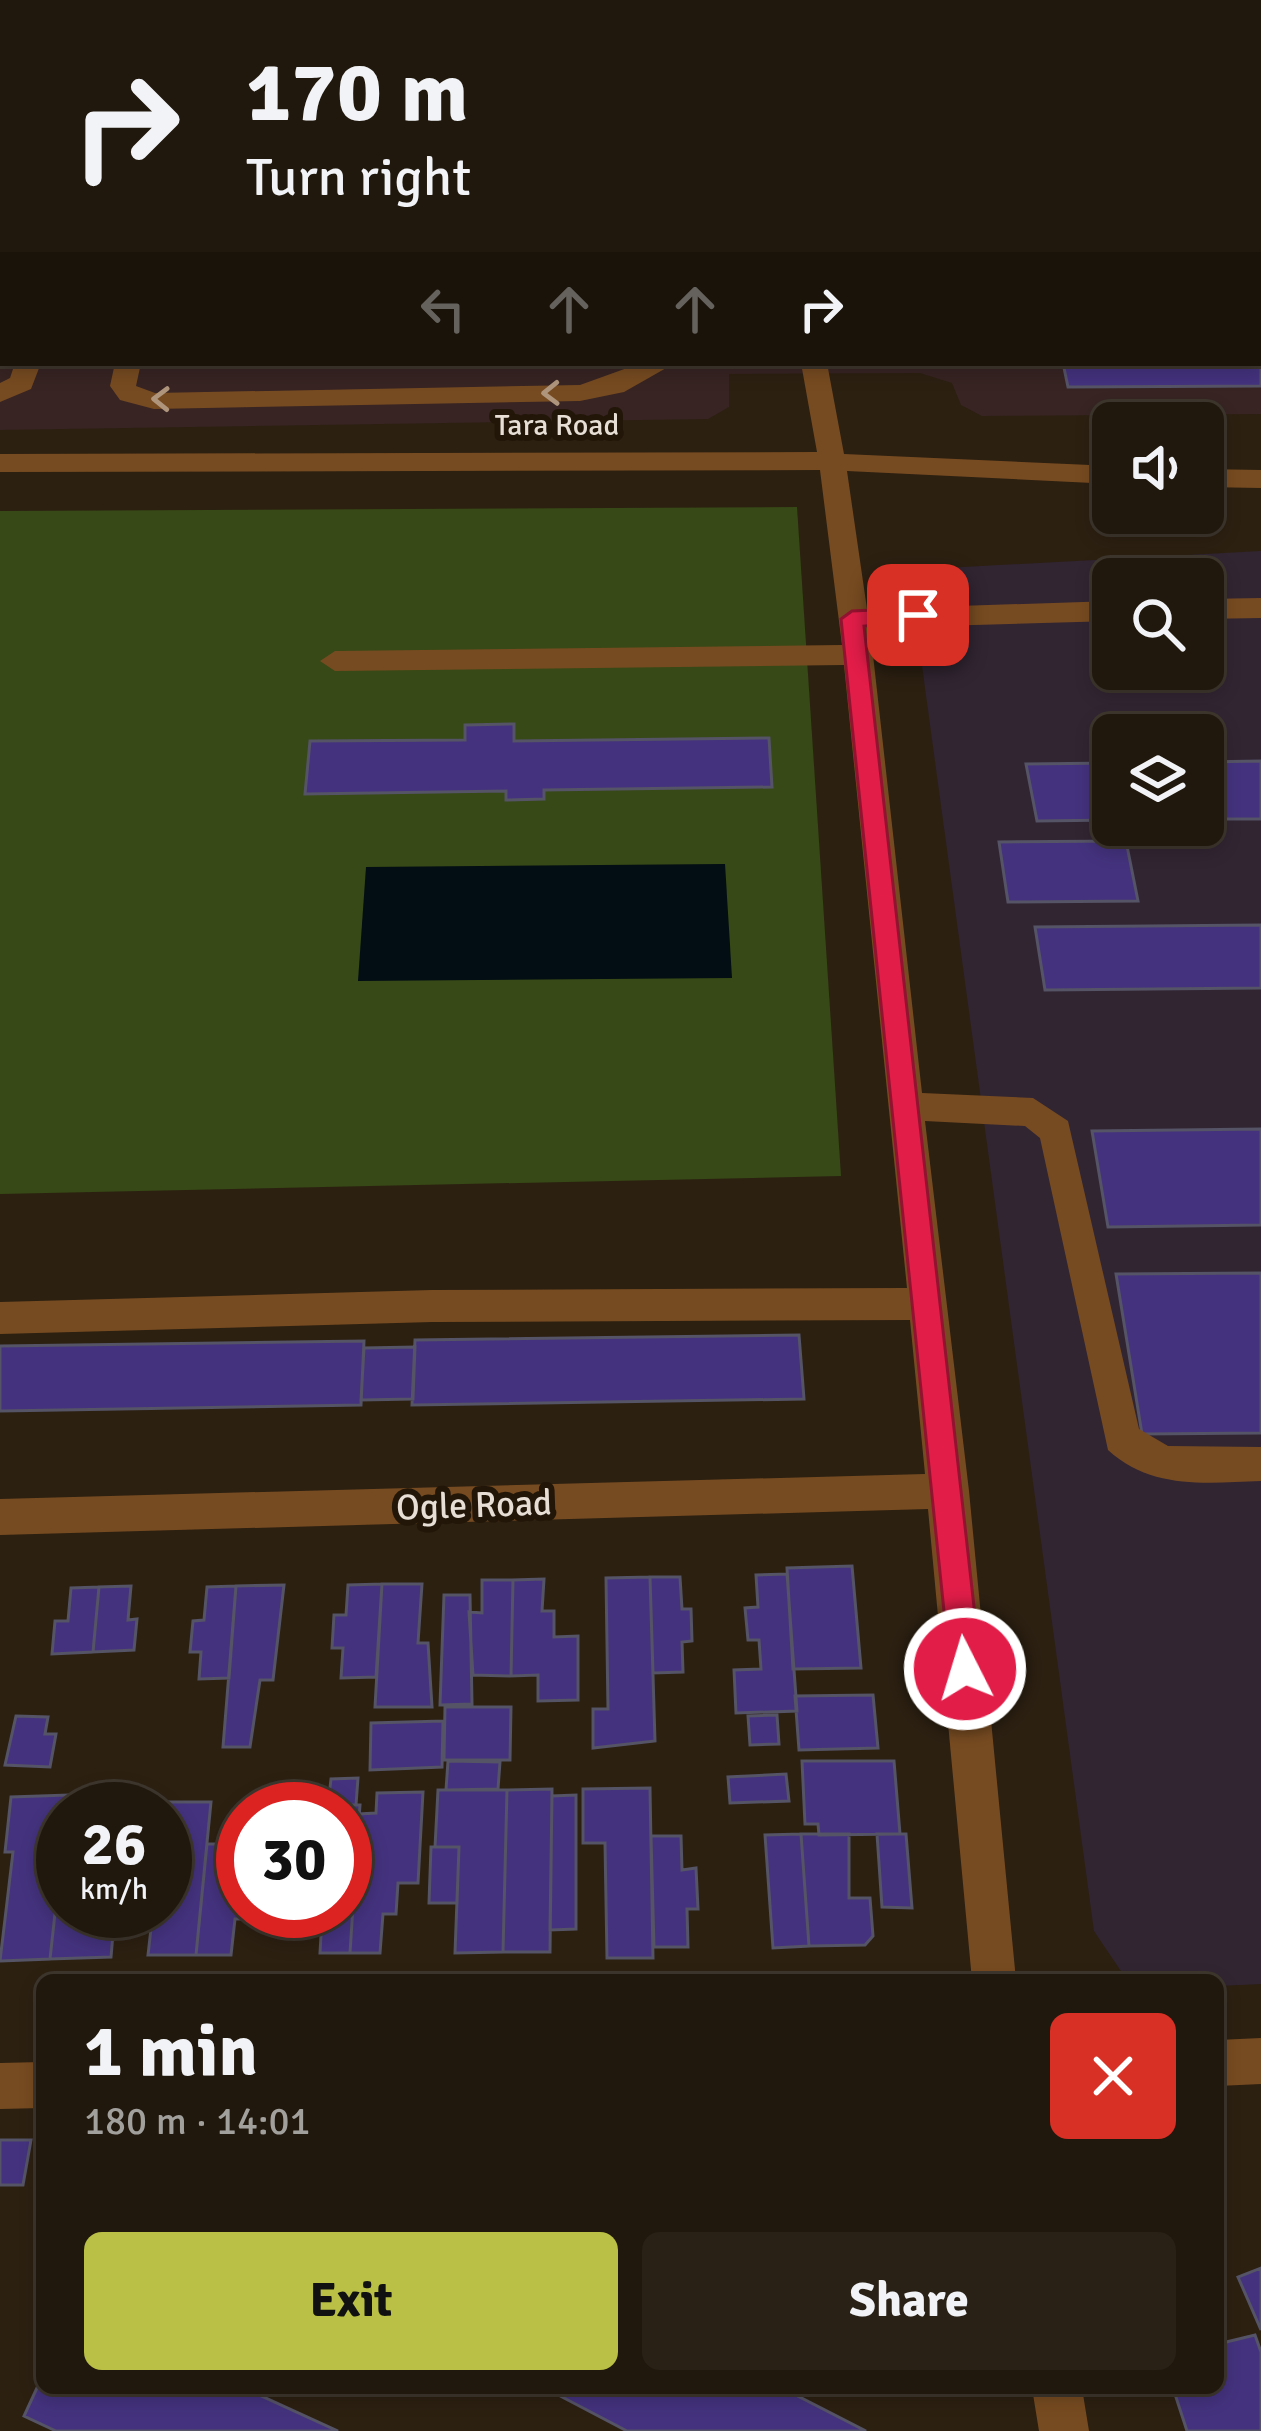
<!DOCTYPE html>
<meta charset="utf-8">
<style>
body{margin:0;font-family:Signika,sans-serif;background:#292116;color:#f1f3f6;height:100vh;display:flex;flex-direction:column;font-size:45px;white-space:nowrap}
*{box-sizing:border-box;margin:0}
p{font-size:39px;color:#a2a09d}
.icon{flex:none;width:66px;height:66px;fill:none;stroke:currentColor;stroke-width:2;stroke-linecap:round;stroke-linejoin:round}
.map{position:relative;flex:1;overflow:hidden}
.sheet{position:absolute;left:36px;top:1974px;width:1188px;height:420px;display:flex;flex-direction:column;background:#21180d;border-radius:18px;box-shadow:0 6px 18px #0003,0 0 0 3px #3e372e}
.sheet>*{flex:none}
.banner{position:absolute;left:0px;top:0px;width:1263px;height:366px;box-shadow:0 6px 18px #0003,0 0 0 3px #3e372e;background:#21180d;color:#f1f3f6;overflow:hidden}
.buttons{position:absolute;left:1092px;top:402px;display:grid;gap:24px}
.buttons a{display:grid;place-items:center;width:132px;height:132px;border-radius:18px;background:#21180d;box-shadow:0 6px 18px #0003,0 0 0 3px #3e372e;font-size:60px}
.speed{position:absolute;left:36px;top:1782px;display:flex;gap:24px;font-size:60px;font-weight:700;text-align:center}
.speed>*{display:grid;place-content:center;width:156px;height:156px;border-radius:50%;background:#21180d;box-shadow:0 6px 18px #0003,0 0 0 3px #3e372e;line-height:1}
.speed small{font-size:30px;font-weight:400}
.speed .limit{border:18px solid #d22;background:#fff;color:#111}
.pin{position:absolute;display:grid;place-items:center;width:102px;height:102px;color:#fff;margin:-51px;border-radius:24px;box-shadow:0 6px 18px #0006}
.me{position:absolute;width:132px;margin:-66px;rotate:355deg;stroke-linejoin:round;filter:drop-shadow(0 0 9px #0008)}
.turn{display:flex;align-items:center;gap:42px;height:252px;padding:0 48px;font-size:54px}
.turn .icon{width:156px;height:156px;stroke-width:2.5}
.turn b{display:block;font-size:84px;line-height:102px}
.lanes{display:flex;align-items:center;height:114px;padding:0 48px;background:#0003;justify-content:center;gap:60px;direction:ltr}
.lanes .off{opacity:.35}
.round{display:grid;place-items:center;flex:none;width:126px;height:126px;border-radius:18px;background:#292116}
.summary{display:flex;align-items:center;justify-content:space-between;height:204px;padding:0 48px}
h1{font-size:72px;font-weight:700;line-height:90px}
.action{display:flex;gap:24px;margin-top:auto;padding:24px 48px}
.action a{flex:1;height:138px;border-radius:18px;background:#bac045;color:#111;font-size:48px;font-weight:700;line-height:138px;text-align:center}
.action a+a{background:#292116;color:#f1f3f6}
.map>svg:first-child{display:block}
.industrial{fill:#372423;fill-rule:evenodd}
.education{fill:#312532;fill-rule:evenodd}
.green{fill:#374916}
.water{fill:#020d14}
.building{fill:#44327e;stroke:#555366;stroke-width:3}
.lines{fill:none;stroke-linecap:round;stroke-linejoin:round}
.minor{fill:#774b21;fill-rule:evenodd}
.oneway{stroke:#af957c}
.route{fill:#e11d48;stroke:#92132f;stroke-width:3}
.labels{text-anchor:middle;stroke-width:12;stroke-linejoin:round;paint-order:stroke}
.far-street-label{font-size:30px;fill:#e7dfd6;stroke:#221608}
.street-label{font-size:36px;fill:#e7dfd6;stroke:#221608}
</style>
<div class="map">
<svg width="1261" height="2431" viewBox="0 0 1261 2431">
<rect width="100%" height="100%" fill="#2c2011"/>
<!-- industrial -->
<path class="industrial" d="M0,0h1261v414l-279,2 -21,-11 -9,-22 -32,-10 -191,1v33l-21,12 -708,11zM3,3h1257v360h-1257z"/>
<!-- education -->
<path class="education" d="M1261,551v1433l-43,2v-6h-91l-33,-49 -185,-1361zM1113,579h90v90h-90zM1113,735h90v90h-90z"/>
<!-- green -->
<path class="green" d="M797,507l44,669 -841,18v-683z"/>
<!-- water -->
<path class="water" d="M725,864l7,114 -374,3 8,-114z"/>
<!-- building -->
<path class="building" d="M1261,273v113l-193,1 -5,-24h197z
M514,724v17l255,-3 3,49 -228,3v9l-38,1v-9l-201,3 5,-53 155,-1v-15z
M1261,761v58h-58v-57z
M1113,763v57l-76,1 -11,-57z
M1126,841l12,60 -130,1 -9,-60z
M1261,925v63l-216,2 -10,-63z
M1261,1129v96l-153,2 -16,-96z
M1261,1273v160l-119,1 -26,-160z
M799,1335l5,64 -392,6 3,-65z
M364,1341l-3,64 -361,6v-65z
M415,1347l-2,52 -52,1 3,-52z
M852,1566l9,102 -68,1 -6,-101z
M787,1574l10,137 -61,2 -2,-43 27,-1 -2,-29h-11l-3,-32 13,-1 -2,-32z
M650,1577l5,164 -62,7v-39h15l-2,-131z
M650,1577h30l2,32h9l1,32 -10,1 1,30 -30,1z
M544,1579l-2,32h12v26l24,-1v64l-40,1v-26l-27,1 2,-96z
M482,1580h31l-2,96 -38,-1 -4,-63 13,1z
M382,1584l-6,93 -35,1 2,-30h-11l2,-33h12l2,-30z
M382,1584h40l-4,59h10l4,64h-57z
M284,1585l-11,95h-13l-10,67h-27l13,-161z
M131,1586l-3,34 9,-1 -3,31 -41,2 6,-65z
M236,1586l-7,92 -30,1 2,-27h-11l3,-31 11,-1 3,-33z
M99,1587l-6,65 -41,2 3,-33h13l3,-33z
M444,1595h26l2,109 -32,1z
M873,1695l5,53 -79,2 -4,-54z
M445,1707h66l-1,53h-66z
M777,1715l2,29 -29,1 -2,-29z
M16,1716l32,1 -3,17h11l-6,33 -45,-2z
M443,1721l-1,46 -72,3 1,-47z
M448,1761l52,1 -2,27 -52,1z
M802,1761h92l6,73 -81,1 -1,-11h-13z
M786,1774l3,27 -59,2 -2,-26z
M358,1778l-2,27h-28l3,-26z
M650,1788l3,170h-46l-2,-115h-22v-54z
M552,1789l-2,163h-47l4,-162z
M438,1790h69l-4,162 -48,1 4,-106h-24z
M423,1792l-5,91h-20l-2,31h-13l-3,39h-30l9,-139 17,-1 1,-20z
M68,1795l-18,164 -50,2 13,-109h-8l6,-55z
M576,1795v134l-26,1 2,-134z
M165,1802h46l-15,153h-48l5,-44h12z
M321,1805h39l-3,38 -12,1v-35z
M801,1834l8,112 -36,2 -8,-113z
M801,1834h48v64h21l3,38 -8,9 -56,1z
M877,1834h29l6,74 -30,-1z
M651,1836h30l1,34 14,-2 2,41h-11l1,38h-34z
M357,1843l-7,110h-30l2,-35h-18v-7h41v-67z
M207,1844h36l-3,35 7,40h-12l-4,36h-35z
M431,1847h28l-2,56h-28z
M62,1850l1,61h52l-4,46 -61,2z
M0,2140h31l-8,45h-23z
M1261,2268v62l-23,-53z
M1255,2335l6,17v79h-74l-14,-43h45v-44z
M42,2377v11h202l94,43h-282l-32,-15z
M545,2388h237l84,43h-239z"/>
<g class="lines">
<!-- minor -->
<path class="minor" d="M318,0h22v3h-22z
M443,0h26l2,3h-26z
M625,0h22v3h-22z
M727,0h22l1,3h-22z
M967,0h22v3h-22z
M0,194h3v14h-3z
M1260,204h1v14h-1z
M0,249h3v16h-3z
M0,296h3v16h-3z
M0,341h3v16h-3z
M15,363h26l-10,26 -31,13v-19l10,-5z
M115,363h26l-5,23 19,7 425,-8 61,-22h34l-51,29 -44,9 -426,8 -34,-9 -10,-14z
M801,363h26l17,91 269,12v18l-266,-13 20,138 246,-8v20l-243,7 52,465 111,5 35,23 71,308 29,17 93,1v34c-55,2 -109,9 -153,-31l-68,-312 -15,-12 -100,-5 44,370 47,489h-44l-44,-471 -928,26v-36l925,-25 -15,-154 -478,2 -432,12v-32l432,-12 475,-2 -63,-623 -509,6 -15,-10 15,-10 507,-6 -22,-175 -820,2v-18l817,-2z
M1203,469l58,1v18l-58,-1z
M1261,598v20l-58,1v-20z
M1261,2038v46l-43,2v-46z
M42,2062v46l-42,1v-46z
M1032,2388h50l7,43h-50z"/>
</g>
<!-- one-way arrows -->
<defs><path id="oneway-chevron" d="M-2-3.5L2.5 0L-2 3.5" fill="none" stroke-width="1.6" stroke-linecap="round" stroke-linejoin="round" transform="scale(3)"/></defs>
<g class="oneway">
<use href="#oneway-chevron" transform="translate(551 393) rotate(179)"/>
<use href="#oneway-chevron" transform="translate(161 399) rotate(-179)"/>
</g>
<!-- route -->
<path class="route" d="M918,608l8,2v11l-62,5 117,1043 -5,10 -11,4 -11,-4 -4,-10 -109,-1050 11,-8z"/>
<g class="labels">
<!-- far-street labels -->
<g class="far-street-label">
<text x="557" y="435">Tara Road</text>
</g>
<!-- street labels -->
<g class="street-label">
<text transform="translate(474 1504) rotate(-2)" y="13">Ogle Road</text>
</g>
</g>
</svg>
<div class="buttons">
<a><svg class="icon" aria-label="sound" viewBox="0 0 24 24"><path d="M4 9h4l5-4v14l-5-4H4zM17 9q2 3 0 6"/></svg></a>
<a><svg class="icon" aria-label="search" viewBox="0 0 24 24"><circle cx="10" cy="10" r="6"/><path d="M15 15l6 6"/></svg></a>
<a><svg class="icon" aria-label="layers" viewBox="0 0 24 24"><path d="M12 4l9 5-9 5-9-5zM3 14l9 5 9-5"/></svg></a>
</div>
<div class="speed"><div>26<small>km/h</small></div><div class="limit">30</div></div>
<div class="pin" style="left:918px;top:615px;background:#d93025"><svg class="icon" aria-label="arrive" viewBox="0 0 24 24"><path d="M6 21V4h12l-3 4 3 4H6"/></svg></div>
<svg class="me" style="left:965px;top:1669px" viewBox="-20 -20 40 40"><circle r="17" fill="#e11d48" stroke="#fff" stroke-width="3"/><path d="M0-11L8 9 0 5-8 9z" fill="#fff"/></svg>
<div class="banner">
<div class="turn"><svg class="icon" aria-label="right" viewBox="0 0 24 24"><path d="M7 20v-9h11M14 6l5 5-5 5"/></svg><div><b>170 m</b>Turn right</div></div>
<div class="lanes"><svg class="icon off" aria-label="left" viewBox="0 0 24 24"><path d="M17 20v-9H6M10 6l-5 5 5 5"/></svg><svg class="icon off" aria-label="ahead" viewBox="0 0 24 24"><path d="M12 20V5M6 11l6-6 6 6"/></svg><svg class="icon off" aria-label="ahead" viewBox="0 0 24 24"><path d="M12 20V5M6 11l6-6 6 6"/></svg><svg class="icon" aria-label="right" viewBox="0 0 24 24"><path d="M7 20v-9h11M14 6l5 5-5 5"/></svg></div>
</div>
<section class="sheet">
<div class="summary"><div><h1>1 min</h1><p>180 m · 14:01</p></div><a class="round" style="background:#d93025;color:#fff"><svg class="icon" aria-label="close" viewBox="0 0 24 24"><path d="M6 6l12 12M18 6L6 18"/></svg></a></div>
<div class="action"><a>Exit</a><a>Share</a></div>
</section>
</div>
